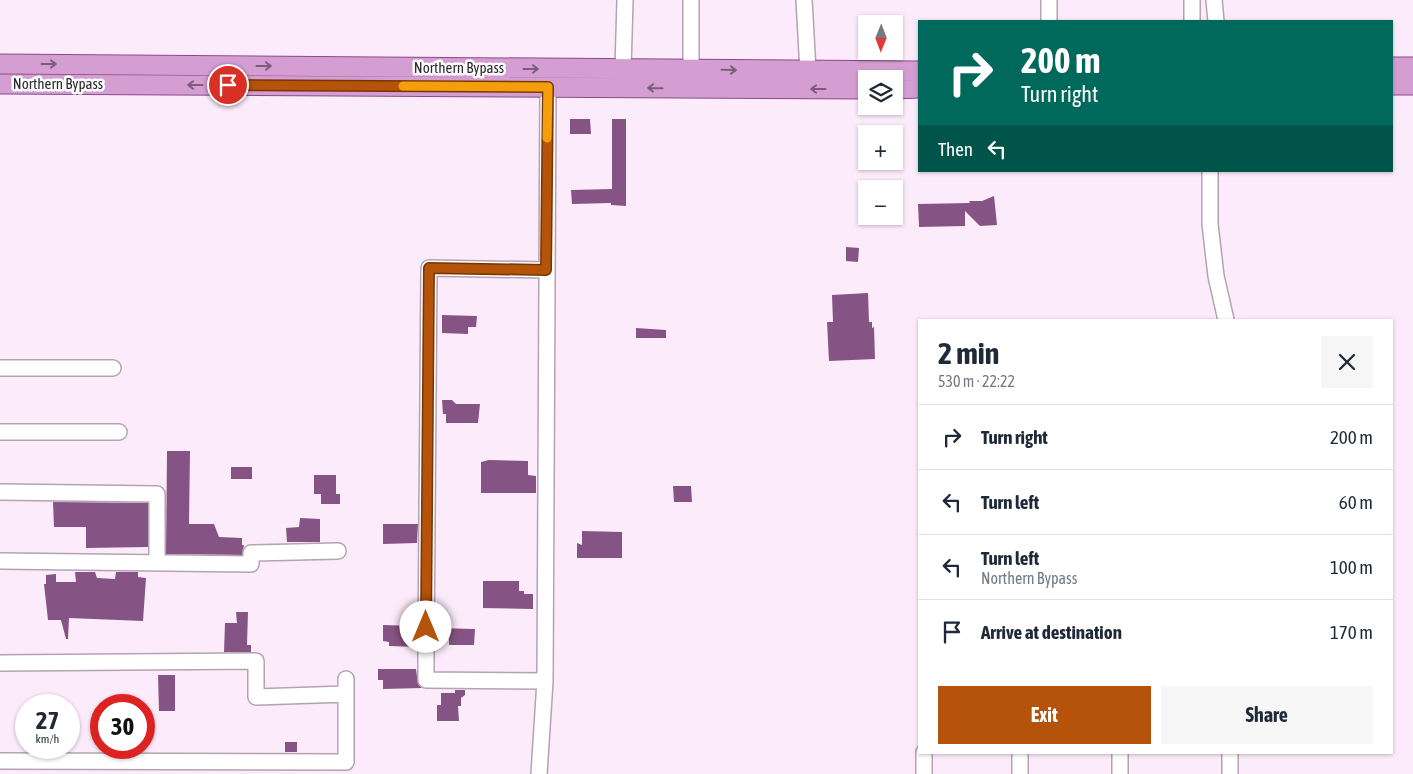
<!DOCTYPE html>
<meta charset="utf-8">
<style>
body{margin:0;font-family:"Asap Condensed",sans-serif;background:#f6f6f7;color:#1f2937;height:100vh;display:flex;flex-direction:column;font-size:19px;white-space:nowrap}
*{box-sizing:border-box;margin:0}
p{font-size:16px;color:#747a83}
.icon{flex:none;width:28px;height:28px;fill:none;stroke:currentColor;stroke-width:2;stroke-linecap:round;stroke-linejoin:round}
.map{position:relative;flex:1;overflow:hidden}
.side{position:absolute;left:918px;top:319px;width:475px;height:435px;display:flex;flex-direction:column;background:#fff;border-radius:0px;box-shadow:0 1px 4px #0004}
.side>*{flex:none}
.guide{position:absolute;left:918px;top:20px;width:475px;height:152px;border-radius:0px;box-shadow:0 1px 4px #0004;background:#00695c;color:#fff;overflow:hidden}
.needle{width:32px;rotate:181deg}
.tools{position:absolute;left:858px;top:15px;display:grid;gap:10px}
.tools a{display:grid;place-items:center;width:45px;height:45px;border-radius:0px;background:#fff;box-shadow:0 1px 4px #0004;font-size:25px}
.speed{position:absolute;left:15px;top:694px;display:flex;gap:10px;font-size:25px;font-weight:700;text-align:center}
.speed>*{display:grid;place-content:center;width:65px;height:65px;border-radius:50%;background:#fff;box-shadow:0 1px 4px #0004;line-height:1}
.speed small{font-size:12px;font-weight:400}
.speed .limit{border:8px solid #d22;background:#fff;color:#111}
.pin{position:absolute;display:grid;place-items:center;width:42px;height:42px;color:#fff;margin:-21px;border:2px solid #fff;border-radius:50%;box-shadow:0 1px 5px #0007}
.me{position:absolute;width:55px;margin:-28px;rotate:0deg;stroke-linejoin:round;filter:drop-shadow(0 0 4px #0008)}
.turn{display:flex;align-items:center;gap:18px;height:105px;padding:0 20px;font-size:22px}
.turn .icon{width:65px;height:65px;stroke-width:2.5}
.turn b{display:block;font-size:35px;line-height:42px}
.then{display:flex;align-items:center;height:48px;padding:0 20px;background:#0003;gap:10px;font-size:19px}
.round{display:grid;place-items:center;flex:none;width:52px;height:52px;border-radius:0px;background:#f6f6f7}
.summary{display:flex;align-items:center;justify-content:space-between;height:85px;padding:0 20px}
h1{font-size:30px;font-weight:700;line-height:38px}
.cta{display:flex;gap:10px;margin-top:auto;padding:10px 20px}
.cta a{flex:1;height:58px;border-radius:0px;background:#b45309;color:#fff;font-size:20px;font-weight:700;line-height:58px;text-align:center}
.cta a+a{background:#f6f6f7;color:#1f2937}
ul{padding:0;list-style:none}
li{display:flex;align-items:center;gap:15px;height:65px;padding:0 20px;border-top:1px solid #e0e1e3}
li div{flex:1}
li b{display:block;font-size:19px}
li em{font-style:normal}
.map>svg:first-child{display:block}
.building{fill:#865484}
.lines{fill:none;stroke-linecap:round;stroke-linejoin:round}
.minor-casing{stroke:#b4a3b2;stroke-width:18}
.major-casing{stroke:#894b87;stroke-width:21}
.minor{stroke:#fff;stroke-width:15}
.major{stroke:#d59ed3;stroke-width:19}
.oneway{stroke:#7a5e79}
.route-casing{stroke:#753606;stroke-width:12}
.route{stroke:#b45309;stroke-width:9}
.slow{stroke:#f59e0b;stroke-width:9}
.labels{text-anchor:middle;stroke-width:5;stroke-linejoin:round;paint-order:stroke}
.street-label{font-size:15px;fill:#30292f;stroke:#fefefe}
</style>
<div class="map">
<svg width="1413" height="774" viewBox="0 0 1413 774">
<rect width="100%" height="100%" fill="#fcebfb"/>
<!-- building -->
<path class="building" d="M570,119h20l1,15h-21z
M612,119h14v87l-15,-1v-2l-39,1 -1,-14 41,-1z
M994,196l3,29 -17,1 -15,-15v15l-46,1 -1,-23 52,-1 -1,-2h13z
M846,247l13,1 -1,14 -12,-1z
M868,293l1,29h3v6l2,-1 1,32 -46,2 -2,-39h6l-1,-27z
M442,315l35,1 -1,11h-8v7l-26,-1z
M636,328l30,2v8h-30z
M442,400h10l4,4h24l-2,19h-32v-9h-3z
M167,451h23l-1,73h25l5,13 23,1v7h2l-2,10 -76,-1z
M489,460l39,1v14l8,1v17h-55v-31z
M231,467h21v12h-21z
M314,475h22v19h4v10h-19v-10h-7z
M673,486h18l1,16h-18z
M53,502l95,1v44l-62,1v-21h-32z
M300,518l20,1v23h-33l-1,-14 13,-1z
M383,524h35l-1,19 -34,1z
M582,531l40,1v26h-45v-15l5,2z
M75,572h20l2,6 18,1 1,-7h22v5l8,1 -3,43 -74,-3 -1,21h-2l-5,-19h-13l-4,-36h2v-9l10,-1v8h20z
M483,581h36v10h5v3h9v15l-50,-1z
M236,612h12l-1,33h4v7h-27l1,-29h12z
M383,625l34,1v21l-28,-1v-4l-6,-1z
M436,628l39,1 -1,16h-25v-7l-14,-4z
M378,669h38l2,15 4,4 -39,1v-9h-5z
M158,675h17v36h-16z
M455,690h10v5l-4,3v8h-3l1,15h-22v-16h4v-12h14z
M285,742h12v10h-12z"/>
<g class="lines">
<!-- minor casing -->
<g class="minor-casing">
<path id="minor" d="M804,0l4,71
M1214,0l2,21
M1049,21v-21
M1192,21v-21
M623,69l2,-69
M691,70v-70
M1210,171v53l6,52 10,44
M0,368h113
M0,432h119
M0,492l157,2v68
M0,561l251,3v-11l87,-2
M0,663l256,-2v36l90,-3
M545,681l-119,-1v-33l3,-379 117,2
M1230,752v22
M0,761l346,1v-83
M539,774l6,-93 3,-594
M924,774v-22
M1020,774v-22
M1120,774v-22"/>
</g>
<!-- major casing -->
<g class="major-casing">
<path id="major" d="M0,64l919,7
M1391,67h22
M0,84l866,5
M1391,85h22
M894,89l25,-1"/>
</g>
<!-- minor -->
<use href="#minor" class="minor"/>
<!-- major -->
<use href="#major" class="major"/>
</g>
<!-- one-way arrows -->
<defs><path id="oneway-shaft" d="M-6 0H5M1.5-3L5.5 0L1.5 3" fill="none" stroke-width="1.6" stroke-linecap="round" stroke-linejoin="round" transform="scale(1.25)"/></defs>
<g class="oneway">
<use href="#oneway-shaft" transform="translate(49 64)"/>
<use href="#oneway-shaft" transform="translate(264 66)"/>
<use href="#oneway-shaft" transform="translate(531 69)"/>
<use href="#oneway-shaft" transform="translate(729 70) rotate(1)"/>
<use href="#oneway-shaft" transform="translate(195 85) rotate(-180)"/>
<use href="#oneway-shaft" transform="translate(655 88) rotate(-179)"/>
<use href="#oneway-shaft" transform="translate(818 89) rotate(180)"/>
</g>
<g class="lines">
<!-- route casing -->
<g class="route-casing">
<path id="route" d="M228,85l320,2 -2,183 -117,-2 -3,359"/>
</g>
<!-- route -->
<use href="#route" class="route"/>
<!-- slow -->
<path class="slow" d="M403,86l145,1 -1,51"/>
</g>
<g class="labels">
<!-- street labels -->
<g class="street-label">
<text x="459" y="73">Northern Bypass</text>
<text x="58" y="89">Northern Bypass</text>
</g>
</g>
</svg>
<div class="tools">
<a><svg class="needle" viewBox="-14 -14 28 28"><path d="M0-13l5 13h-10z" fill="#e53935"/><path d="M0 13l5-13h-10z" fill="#747a83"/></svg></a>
<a><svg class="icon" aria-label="layers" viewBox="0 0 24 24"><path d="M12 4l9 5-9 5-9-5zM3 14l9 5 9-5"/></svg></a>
<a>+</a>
<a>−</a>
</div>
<div class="speed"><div>27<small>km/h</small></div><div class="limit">30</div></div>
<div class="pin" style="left:228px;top:85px;background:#d93025"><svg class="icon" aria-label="arrive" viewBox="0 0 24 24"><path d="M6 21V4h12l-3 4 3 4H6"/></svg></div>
<svg class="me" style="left:426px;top:627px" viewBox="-20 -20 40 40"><circle r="19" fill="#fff"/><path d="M0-13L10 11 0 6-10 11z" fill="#b45309"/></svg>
<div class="guide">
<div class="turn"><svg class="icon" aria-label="right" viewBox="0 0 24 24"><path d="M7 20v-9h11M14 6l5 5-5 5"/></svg><div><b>200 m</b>Turn right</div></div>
<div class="then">Then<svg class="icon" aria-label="left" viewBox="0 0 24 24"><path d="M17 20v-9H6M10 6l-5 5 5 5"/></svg></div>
</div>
<section class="side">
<div class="summary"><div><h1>2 min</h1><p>530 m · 22:22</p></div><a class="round"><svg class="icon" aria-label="close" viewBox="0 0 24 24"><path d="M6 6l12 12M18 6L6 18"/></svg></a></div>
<ul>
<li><svg class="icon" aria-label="right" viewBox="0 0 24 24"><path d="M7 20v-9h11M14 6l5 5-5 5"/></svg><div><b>Turn right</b></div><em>200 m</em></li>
<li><svg class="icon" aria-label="left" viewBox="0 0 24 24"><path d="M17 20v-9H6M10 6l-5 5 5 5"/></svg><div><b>Turn left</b></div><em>60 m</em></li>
<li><svg class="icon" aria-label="left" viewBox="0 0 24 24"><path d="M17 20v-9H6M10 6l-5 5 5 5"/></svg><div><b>Turn left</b><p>Northern Bypass</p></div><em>100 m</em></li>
<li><svg class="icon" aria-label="arrive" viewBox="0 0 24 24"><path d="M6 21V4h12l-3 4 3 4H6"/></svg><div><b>Arrive at destination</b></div><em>170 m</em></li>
</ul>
<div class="cta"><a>Exit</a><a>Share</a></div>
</section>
</div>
